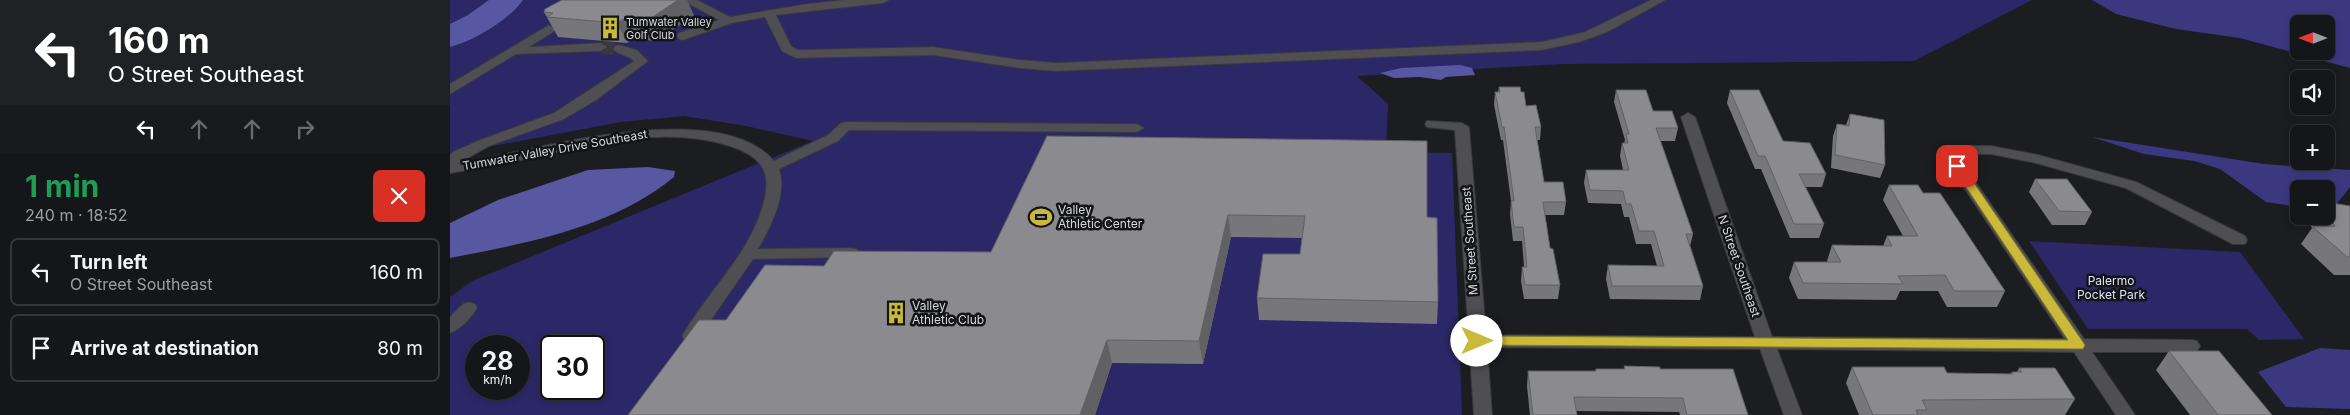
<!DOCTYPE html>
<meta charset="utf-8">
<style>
body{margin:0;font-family:Inter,sans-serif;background:#222326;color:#f1f3f6;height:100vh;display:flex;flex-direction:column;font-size:19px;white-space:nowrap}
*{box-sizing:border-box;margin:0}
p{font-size:16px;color:#9d9fa2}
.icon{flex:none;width:28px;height:28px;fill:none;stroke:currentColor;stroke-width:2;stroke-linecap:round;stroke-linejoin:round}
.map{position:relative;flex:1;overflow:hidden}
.panel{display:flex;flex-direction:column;background:#151619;width:450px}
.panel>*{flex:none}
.top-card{background:#202124;color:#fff;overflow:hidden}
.needle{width:32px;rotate:270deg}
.buttons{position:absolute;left:1840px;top:15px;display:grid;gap:10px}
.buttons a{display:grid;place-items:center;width:45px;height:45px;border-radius:8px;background:#151619;box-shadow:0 2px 8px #0003,0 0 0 1px #343538;font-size:25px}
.speed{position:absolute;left:15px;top:335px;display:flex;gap:10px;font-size:25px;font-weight:700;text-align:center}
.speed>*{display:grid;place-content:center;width:65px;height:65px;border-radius:50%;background:#151619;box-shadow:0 2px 8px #0003,0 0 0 1px #343538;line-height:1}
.speed small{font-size:12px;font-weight:400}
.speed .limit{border:2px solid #111;border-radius:8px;background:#fff;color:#111}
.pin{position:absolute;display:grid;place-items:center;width:42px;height:42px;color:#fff;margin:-21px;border-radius:10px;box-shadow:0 2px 8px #0006}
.me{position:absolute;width:55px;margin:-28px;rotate:90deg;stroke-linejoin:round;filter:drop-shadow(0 0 4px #0008)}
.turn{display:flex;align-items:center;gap:18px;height:105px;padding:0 25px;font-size:22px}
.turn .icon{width:65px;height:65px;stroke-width:2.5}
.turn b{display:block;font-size:35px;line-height:42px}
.lanes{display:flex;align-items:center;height:48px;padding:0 25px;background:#0003;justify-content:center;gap:25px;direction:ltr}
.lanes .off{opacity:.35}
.round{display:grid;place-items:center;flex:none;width:52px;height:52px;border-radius:8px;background:#222326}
.overview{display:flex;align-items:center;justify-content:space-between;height:85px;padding:0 25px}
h1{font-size:30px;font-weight:700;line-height:38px;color:#1e9e55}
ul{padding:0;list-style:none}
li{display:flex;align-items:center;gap:15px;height:68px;margin:0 10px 8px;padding:0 15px;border:2px solid #343538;border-radius:8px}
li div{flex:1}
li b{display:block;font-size:19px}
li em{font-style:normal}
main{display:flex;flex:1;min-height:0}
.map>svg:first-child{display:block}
.green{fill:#2c2867;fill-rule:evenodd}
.forest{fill:#3b387f;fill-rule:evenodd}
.water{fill:#5857a2}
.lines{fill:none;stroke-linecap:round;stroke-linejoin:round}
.river{fill:#5857a2;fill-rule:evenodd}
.minor-tunnel{stroke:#38393d;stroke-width:13;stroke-dasharray:13 6;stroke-linecap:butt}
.minor-casing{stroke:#39393c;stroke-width:2}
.minor{fill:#4e4e53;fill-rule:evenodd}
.wall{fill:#77777b}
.shaded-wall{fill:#616164}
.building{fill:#8a8a8f;stroke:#616164}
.route{fill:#cbba39;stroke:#847925}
.labels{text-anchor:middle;stroke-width:5;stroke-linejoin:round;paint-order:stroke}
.far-poi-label{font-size:11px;fill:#d8d8db;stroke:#131417;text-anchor:start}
.street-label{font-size:12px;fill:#d8d8db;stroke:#131417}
.poi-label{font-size:12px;fill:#d8d8db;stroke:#131417;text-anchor:start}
.park-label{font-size:12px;fill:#dee1f6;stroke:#131417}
</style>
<main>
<section class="panel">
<div class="top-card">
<div class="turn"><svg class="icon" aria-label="left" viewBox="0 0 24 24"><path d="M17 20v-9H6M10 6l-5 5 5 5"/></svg><div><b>160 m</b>O Street Southeast</div></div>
<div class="lanes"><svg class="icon" aria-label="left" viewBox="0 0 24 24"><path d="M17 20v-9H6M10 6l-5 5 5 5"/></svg><svg class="icon off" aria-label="ahead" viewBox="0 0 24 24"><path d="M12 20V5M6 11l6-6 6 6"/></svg><svg class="icon off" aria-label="ahead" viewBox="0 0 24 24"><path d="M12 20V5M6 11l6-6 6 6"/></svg><svg class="icon off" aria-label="right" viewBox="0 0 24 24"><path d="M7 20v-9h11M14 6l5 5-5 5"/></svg></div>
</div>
<div class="overview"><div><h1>1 min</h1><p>240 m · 18:52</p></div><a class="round" style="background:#d93025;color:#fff"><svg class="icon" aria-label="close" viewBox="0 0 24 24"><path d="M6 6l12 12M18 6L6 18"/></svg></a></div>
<ul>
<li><svg class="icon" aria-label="left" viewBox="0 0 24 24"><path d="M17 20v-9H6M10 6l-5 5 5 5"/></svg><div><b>Turn left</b><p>O Street Southeast</p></div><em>160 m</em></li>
<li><svg class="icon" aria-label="arrive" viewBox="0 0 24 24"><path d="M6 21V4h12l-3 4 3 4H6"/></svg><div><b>Arrive at destination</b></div><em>80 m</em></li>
</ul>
</section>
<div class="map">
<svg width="1900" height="415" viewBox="0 0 1900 415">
<rect width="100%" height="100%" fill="#1c1d21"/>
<!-- green -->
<path class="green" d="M0,0h1582l-118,61 -353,3 -204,12 31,28 -2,48 66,1 10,262h-1012v-118l22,-16 341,-140 -67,-15 -62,-10 -63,6 -171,32zM26,346h43v43h-43zM101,346h43v43h-43z
M1579,241l211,11 64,87 -45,1 -12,-11h-159z"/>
<!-- forest -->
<path class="forest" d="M1642,0h258v68l-110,-30 -64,-9 -60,-15zM1849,24h27v27h-27z
M1642,137l172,27 86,6v17l-19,24h-5v-22h-27v18l-33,-5 -46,-33 -26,-8 -50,-7z
M1870,348l30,2v59l-64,-2 -28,-35z"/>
<!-- water -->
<path class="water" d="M1010,65l12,3 3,7 -29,2 -5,3 -21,-3 -26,1 -14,-5 21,-5z
M198,167l27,4 -1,6c-62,51 -147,66 -224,81v-35l48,-23 90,-30z"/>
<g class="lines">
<!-- river -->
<path class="river" d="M39,0h34c-14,20 -49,41 -73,47v-23l18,-9z"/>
<!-- minor-tunnel -->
<path class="minor-tunnel" d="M151,47l18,2"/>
<!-- minor casing -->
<g class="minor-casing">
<path id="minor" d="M232,0h15l33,17 77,-13 38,-4h44l-6,3 -107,12 15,31 7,4 135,-3 87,13 36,3 486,-21 43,-10 66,-32h14l-58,32 -28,10 -37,8 -486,21 -36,-3 -87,-13 -137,3 -14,-7 -17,-34 -33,6 -49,17 -4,-1 -2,-3 2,-3 40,-13z
M99,25l6,4 -2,3 -24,15 72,-4 6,4 -6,4 -85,3 -66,40v-10z
M169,45l18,5 11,11 -52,39 -32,19 -75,27 -32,18c74,-13 260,-69 317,-3l54,-26 13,-12 5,-1 291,2 7,4 -7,4 -288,-2 -11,11 -59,28c9,25 -9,59 -21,80l93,-1 6,1 2,4 -2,4 -104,2 -56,81 -6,2 -6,-2 -3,-4c27,-47 71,-84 83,-139 6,-30 -8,-42 -35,-51 -68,-22 -142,0 -209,14 -24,5 -47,9 -71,13v-18l3,-3 27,-12 74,-27 80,-52c-6,-6 -16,-6 -21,-12l2,-3z
M1238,113l7,4 77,220 293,2 -126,-189 7,-4h45l47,9 98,27 109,54 2,4 -2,4h-12l-107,-56 -90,-25 -45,-9h-35l128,185 107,1 6,1 3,5 -3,5 -6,1h-99l43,63h-19l-42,-63 -297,-3 25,66h-18l-24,-66 -273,-2 5,68h-18l-19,-285 -28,-3 -2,-3 2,-3 35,2 7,4 17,208 269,2 -74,-220z
M19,302l6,2 2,4c-5,9 -17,22 -27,25v-16l13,-13z"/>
</g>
<!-- minor -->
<use href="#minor" class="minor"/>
</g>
<!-- wall -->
<path class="wall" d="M94,12l150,3 -37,26 -23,-2 -7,4 -69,-6z
M1049,87l22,5 5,14 15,21 -1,13h-3l7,42 22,20 -2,13h-19l5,33 10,37 -2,14h-34l-3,-18 1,-14h2l-2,-26h-9l-3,-27 1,-13 -8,-61h-2l-7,-35 1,-13h3z
M1166,90l37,21 25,17 -3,13h-15l33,93 -3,12 13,40 -3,14 -90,-1 -4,-20 2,-14 49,1 -6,-22h-15l-7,-27h-5l-3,-13 -33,-1 -4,-20 2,-13h37l-3,-14 2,-13h2l1,-3 -11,-38z
M1280,90l53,51 43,33 -4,13h-17l19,37 -5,14h-29l-29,-69h-6l-28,-66z
M1400,114l35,51 -5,13 -49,-10 2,-32 4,-12 9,1z
M597,136l380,81 11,85 -1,22 -178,-4 -2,-22 43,-44 2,-16 -71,-1 -28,127 -91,-1 -17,52h-467l98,-95 98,-54 167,-14z
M1585,179l57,33 -7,13h-33l-23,-33z
M1439,185l34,8 82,98 -8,16h-50l-9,-16h-38l-4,9 -98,-1 -9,-21 5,-16h34l-1,-1 5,-16 51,1 4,-10h16l-20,-36z
M1876,202l24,4v69h-16l-33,-31 11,-16 -5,-10 1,-2h18z
M1719,351l103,64h-82l-34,-45z
M1174,366l36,3 88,46h-68l-1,-3 -103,-1 1,4h-47l-3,-29 1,-15h67l1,-2h28z
M1402,367l95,6 63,1 2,-2h5l2,-4 56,31 -10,16h-206l-13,-32z"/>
<!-- shaded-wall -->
<path class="shaded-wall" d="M228,0h9l7,15 -37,26 -10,-20z
M173,19l11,20 -7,4 -10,-20z
M778,215l3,22 -28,127 -4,-23z
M657,340l5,23 -17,52h-15z"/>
<!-- building -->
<path class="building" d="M112,0h116l-31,21 -24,-2 -6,4 -70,-6 6,-4 -9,-1 1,-3z
M1049,87h21l1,5h3l2,14 10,-1 5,22h-6l9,55h19l3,20h-23l7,46 3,1 7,36h-35l-3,-18h5l-4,-40h-9l-3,-26h3l-10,-74h-2l-7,-35h5z
M1166,90h30l7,21h19l6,17h-22l37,106h-7l17,52h-91l-4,-21 56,1 -10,-35h-15l-8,-27h-5l-3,-13 -33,-1 -4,-20h43l-7,-27h6l-2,-9h3z
M1280,90h29l24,51 27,2 16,31h-27l25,50h-30l-29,-68h-7z
M1400,114l34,6 1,45 -50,-10 2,-31 12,2z
M597,136l380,5v76l10,1 1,84 -181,-4 6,-44h37l5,-38 -77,-1 -29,126 -92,-1 -27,75h-452l71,-95h27l39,-55 59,1 10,-15 157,1z
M1585,179h32l25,33 -33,-1z
M1439,185h29l5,8h17l65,98h-51l-9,-16 -47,1 5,8 -100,-1 -9,-21h47l-9,-17 60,1 -5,-10h31z
M1876,202l24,4v51h-3l-34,-30 22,-1 -9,-14z
M1719,351h50l53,64h-54z
M1174,366l36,1v2h73l15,46h-61l-4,-17 -109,-1 3,18h-44l-5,-44h68v-2h29z
M1402,367h92l3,6 66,1 -1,-2h10l-3,-4h36l20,31 -153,1 5,10h-11l2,5h-45z"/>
<!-- route -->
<path class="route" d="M1507,163l4,1 122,178 2,3 -2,4 -606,-4 -7,-4 7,-5 591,4 -116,-174z"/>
<!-- icons -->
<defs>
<g id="building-bare" transform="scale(1.725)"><path d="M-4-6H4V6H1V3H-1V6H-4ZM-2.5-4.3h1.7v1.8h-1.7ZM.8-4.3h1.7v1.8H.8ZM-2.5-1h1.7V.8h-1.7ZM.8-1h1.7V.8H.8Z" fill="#cbba39" stroke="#131417" stroke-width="2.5" paint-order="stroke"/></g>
<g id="stadium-bare" transform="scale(1.725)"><path d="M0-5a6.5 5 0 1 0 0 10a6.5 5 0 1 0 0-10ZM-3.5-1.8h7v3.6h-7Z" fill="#cbba39" stroke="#131417" stroke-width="2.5" paint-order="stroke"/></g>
</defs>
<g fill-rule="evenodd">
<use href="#building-bare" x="160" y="28"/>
<use href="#stadium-bare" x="591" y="217"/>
<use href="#building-bare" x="446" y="313"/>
</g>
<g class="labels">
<!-- far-poi labels -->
<g class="far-poi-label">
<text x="176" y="26">Tumwater Valley<tspan x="176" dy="13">Golf Club</tspan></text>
</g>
<!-- street labels -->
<g class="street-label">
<text transform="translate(105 150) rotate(-10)" y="4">Tumwater Valley Drive Southeast</text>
<text transform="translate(1020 241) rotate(-94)" y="4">M Street Southeast</text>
<text transform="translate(1289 266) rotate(71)" y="4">N Street Southeast</text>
</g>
<!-- poi labels -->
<g class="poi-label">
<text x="608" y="214">Valley<tspan x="608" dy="14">Athletic Center</tspan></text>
<text x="462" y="310">Valley<tspan x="462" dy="14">Athletic Club</tspan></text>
</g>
<!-- park labels -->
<g class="park-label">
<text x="1661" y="285">Palermo<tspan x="1661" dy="14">Pocket Park</tspan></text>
</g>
</g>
</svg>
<div class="buttons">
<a><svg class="needle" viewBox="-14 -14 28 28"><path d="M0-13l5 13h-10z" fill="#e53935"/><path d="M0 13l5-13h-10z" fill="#9d9fa2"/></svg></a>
<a><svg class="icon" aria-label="sound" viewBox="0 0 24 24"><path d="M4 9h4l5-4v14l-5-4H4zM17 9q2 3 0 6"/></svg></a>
<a>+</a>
<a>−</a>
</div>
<div class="speed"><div>28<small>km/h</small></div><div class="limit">30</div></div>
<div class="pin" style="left:1507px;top:166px;background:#d93025"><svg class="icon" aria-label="arrive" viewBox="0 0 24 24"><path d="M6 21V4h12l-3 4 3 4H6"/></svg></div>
<svg class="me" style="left:1027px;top:341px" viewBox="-20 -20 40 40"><circle r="19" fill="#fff"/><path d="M0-13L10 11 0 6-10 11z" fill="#cbba39"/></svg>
</div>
</main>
